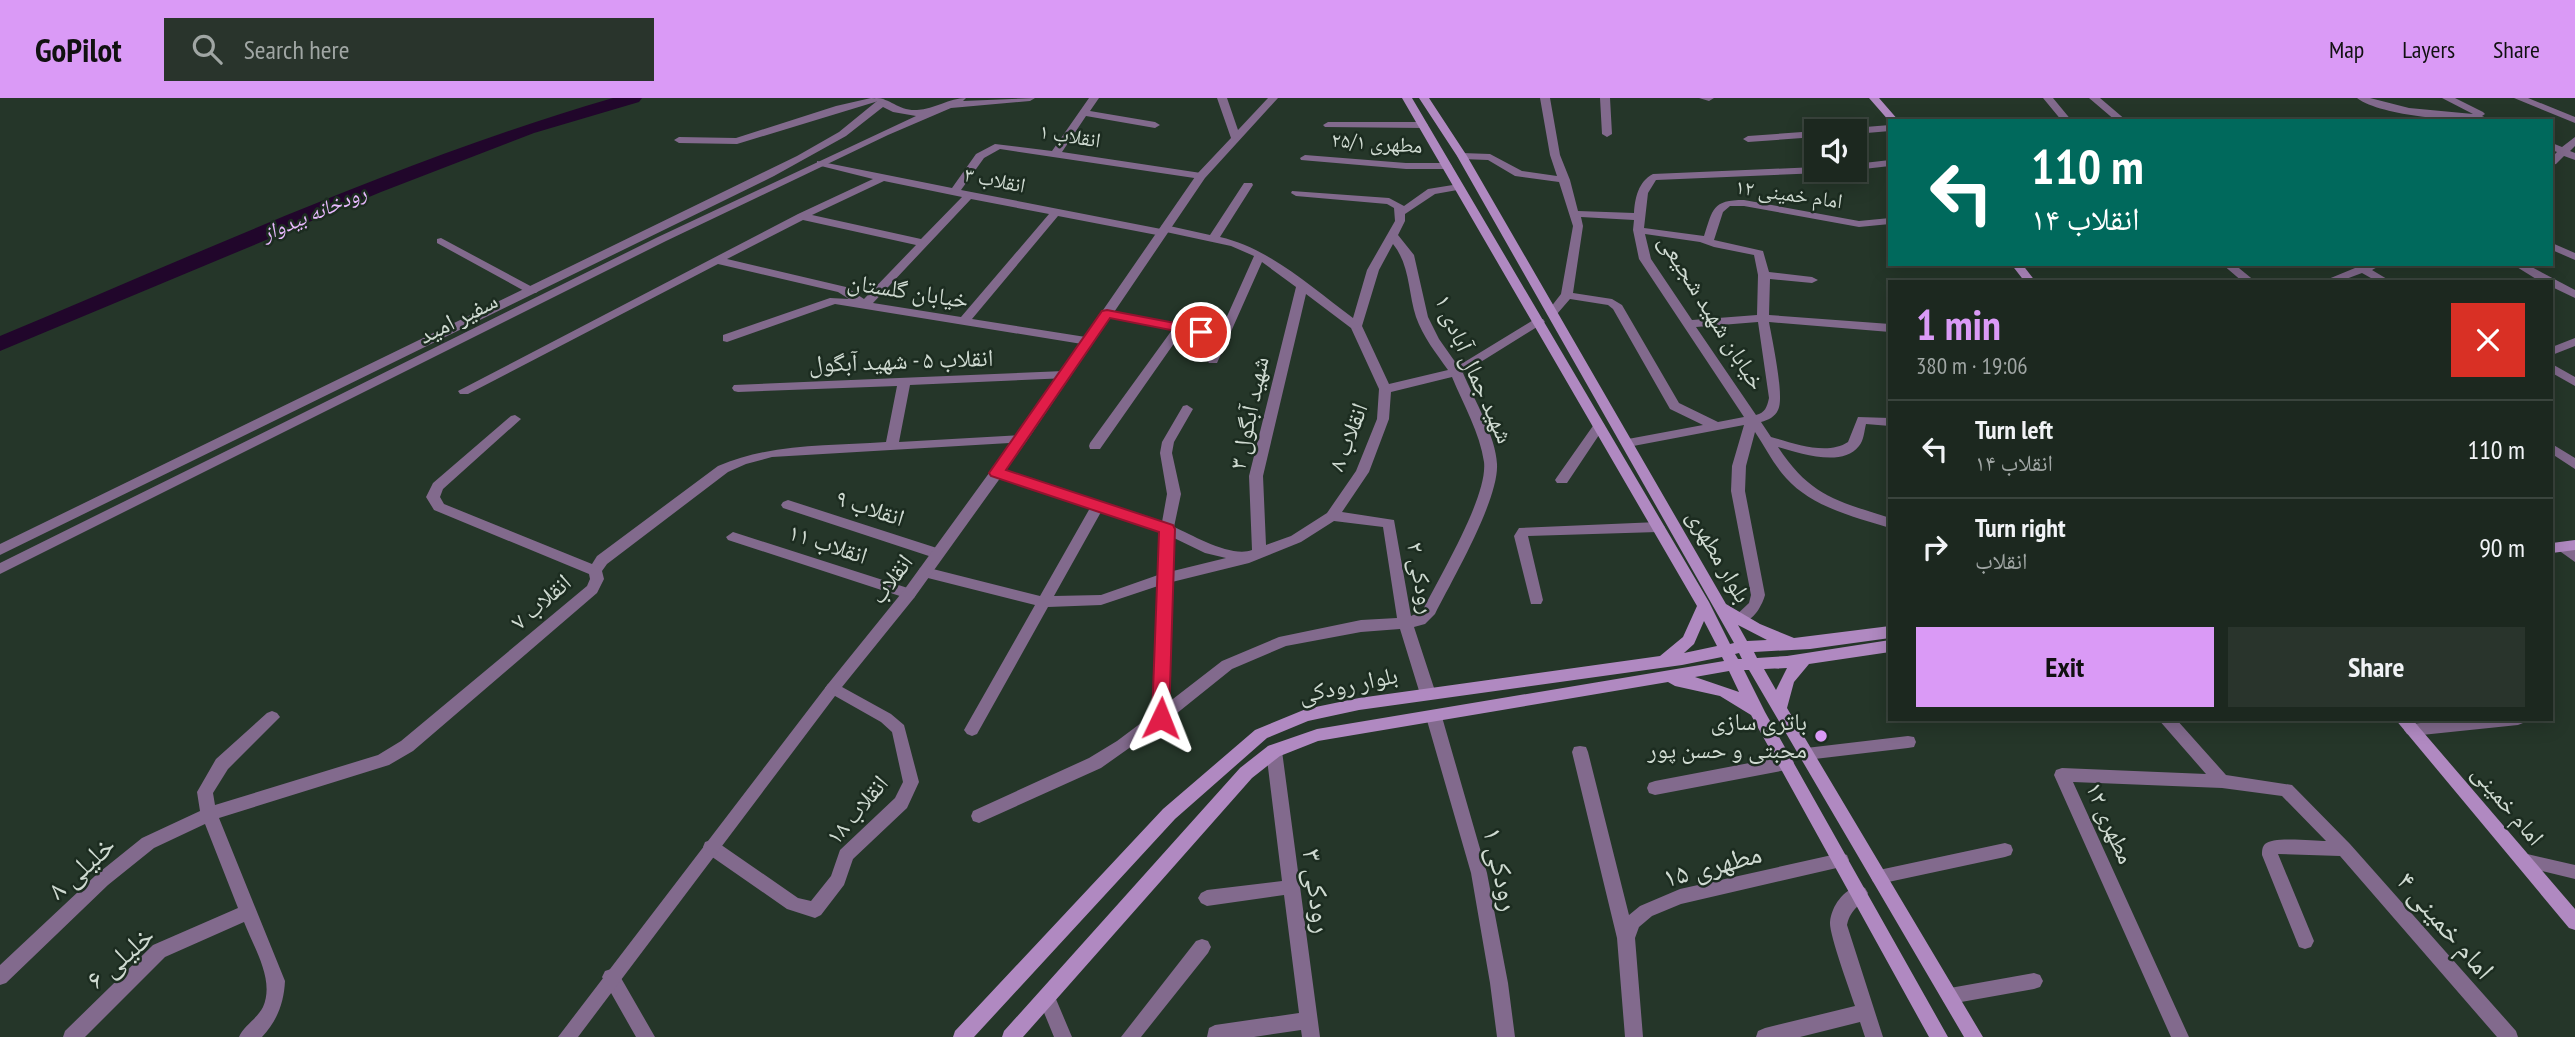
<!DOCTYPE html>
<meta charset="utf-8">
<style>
body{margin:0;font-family:"PT Sans Narrow","Noto Naskh Arabic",sans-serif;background:#29342c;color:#f1f3f6;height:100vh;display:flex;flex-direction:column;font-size:26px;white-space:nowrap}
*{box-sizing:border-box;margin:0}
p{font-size:23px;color:#a0a6a4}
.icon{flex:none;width:38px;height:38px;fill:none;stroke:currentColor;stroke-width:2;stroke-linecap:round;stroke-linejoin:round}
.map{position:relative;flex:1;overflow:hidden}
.drawer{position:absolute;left:1888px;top:182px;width:665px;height:441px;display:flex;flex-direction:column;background:#1c281f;border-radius:0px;box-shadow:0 4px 18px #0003,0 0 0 2px #3a443d}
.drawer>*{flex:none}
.top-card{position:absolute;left:1888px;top:21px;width:665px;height:147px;border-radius:0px;box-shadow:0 4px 18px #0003,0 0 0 2px #3a443d;background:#00695c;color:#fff;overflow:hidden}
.fabs{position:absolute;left:1804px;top:21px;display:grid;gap:14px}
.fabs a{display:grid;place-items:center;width:63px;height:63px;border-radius:0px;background:#1c281f;box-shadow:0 4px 18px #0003,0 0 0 2px #3a443d;font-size:35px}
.pin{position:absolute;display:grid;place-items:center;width:60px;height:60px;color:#fff;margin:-30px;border:4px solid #fff;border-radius:50%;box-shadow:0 2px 7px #0007}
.me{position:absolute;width:77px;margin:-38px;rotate:2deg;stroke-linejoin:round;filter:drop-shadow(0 0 5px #0008)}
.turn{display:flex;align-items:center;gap:24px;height:147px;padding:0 28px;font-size:32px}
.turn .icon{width:91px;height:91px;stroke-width:2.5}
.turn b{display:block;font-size:49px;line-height:60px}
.round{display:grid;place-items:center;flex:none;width:74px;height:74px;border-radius:0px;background:#29342c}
.headline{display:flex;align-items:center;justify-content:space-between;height:119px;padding:0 28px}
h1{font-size:42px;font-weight:800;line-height:52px;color:#da9af6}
.action{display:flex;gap:14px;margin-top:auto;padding:14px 28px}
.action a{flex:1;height:80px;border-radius:0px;background:#da9af6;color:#111;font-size:28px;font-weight:800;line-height:80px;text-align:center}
.action a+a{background:#29342c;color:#f1f3f6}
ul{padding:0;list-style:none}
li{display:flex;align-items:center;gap:21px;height:98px;padding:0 28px;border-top:2px solid #3a443d}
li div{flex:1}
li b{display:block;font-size:26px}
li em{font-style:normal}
header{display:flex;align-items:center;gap:42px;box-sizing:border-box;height:98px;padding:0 35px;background:#da9af6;color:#111}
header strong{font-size:33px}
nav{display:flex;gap:38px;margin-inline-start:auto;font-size:24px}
.search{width:490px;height:63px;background:#29342c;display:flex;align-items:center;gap:18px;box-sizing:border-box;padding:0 24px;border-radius:0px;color:#a0a6a4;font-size:26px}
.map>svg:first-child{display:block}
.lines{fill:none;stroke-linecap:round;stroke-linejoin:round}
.river{fill:#21062b;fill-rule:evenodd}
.minor{fill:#826a8d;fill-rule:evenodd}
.tertiary{fill:#826a8d;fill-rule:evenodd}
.secondary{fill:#b089c1;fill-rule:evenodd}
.route{fill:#e11d48;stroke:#92132f;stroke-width:2}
.poi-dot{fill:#da9af6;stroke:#1c2c20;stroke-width:2.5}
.labels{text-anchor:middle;stroke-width:5;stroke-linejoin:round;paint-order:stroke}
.far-street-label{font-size:21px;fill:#cfdad1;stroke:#1c2c20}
.far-water-label{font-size:21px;font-style:italic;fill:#e8b9fe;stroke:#1c2c20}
.street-label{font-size:24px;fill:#cfdad1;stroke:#1c2c20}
.poi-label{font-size:24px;fill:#cfdad1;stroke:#1c2c20;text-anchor:end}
.near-street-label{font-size:28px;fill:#cfdad1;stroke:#1c2c20}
</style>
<header>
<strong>GoPilot</strong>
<div class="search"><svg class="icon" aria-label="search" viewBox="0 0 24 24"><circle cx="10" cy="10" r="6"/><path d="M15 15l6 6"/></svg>Search here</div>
<nav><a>Map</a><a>Layers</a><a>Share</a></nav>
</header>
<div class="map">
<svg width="2575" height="939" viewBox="0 0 2575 939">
<rect width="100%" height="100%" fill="#253629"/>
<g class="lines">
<!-- river -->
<path class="river" d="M613,0h29l-3,4 -105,31 -153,59 -381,159v-15c202,-84 403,-177 613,-238z"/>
<!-- minor -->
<path class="minor" d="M871,0l14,1 -148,45 -58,-1 -5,-3 5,-3 57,1 100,-32z
M1089,0h10l-9,13 65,11 5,3 -5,3 -69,-12 -24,36 139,21 5,3 -5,3 -201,-30 -16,9 -23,32 200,39v-3l4,-1 45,10 34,-52h8l1,2 -33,52c51,12 91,50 133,81l14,-48 28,-49 -1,-13 -7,-4 -91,-8 -5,-3 1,-2 97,7 15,8 24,-17 31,-5 4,1v4l-28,5 -30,20v7l-7,14 16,20 14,62 11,22 19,27 77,-47h8l2,3 -82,51c11,26 33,64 34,91 2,36 -45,116 -62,150l-10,10 -11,3 22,67 -3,4 -5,2 -5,-2 -3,-4 -20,-65 -39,3 -75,14 -54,23 -66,53 -65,46 -122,55 -6,-2 -2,-5 2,-5 116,-53 28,-17 36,-27 5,-128 -57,19 -53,2 -71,127 -5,2 -5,-2 -3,-4 71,-125 -115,-29 -2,-4 2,-4 5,-1 115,29 50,-88 -98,-32 -2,-3 2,-3 5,-1 165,53 5,-28 -7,-41 2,-11 21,-36 4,-1 6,4 -19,33 -2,11 9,41 -7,33c20,9 58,31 78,23l-3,-74 47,-189 -34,-25 -45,101h-8l-2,-3 10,-22 -35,-6 -82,117h-10l-1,-3 1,-3 82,-113 -69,-14v-4l117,20 34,-76 -23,-10 -65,-14v3l-4,1 -104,-20 -86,103 120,19 2,3 -6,4 -253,-41 -108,38 -4,-1v-6l107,-37 19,1 -11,-7 -120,-28 -250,130h-8l-2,-3 340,-177 75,-35 -56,-14v-4l135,27 24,-34 19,-10 57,7zM884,83l78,16 -41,42 -109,-24zM971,101l78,15 -88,103 -88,-14zM803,122l113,25 -52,54 -18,-12 -119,-28zM1393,146c17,21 15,48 23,73 7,20 20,36 32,53l-59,14 -27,-58 17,-56zM1306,196l45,34 28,61 -2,30 -21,52 -29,42 -36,23 -25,9 -3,-69zM1452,279c11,27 28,56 32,85 4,35 -45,115 -61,148l-12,6 -17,-96 -52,-8 27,-40 20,-53 2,-27zM1101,414l59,20 -2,43 -57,20 -47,1zM1334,423l49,6 14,91 -36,2 -82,17 -57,24 -53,41 3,-120 77,-19 52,-21zM1174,440l31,15 21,5 -53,13z
M1540,0h10l10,57 10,25 8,31 56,2c1,-15 4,-31 19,-39l163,-7v3h10l-5,3 -165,7 -8,13 -4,35 60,8c9,-27 8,-36 40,-36l115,21 31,-3v6l-31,3 -115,-21h-14l-7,6 -9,28 49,11 6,21 43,5 6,3 -6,3 -42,-4 -1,36 121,9v8l-121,-10c3,17 16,76 9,88 -3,7 -10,10 -17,12l10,15c22,6 56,19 77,5l10,-25 32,1v8l-24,-2c-2,8 -2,16 -7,22 -17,22 -59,7 -81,1 32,49 59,54 112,71v10c-36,-11 -78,-21 -104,-50 -12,-13 -21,-31 -31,-46l-9,34 -1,25 20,104c-4,14 -15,31 -31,28l-2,-4 17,-16 2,-8 -20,-104 1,-25 12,-41 -116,22 -5,-1 -1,-3 1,-3 5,-1 75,-14 -33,-16 -57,-100 -5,-4 -38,-6 -13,15 -4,2 -6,-4 14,-18 12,-68 -14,-44 -44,-6 -27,-16 -26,-1 -5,-3 5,-3 28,1 32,17 35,5 -7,-21zM1581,119l53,3 -1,10 6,29 105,158 -26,5 -39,-19 -57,-98 -10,-6 -39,-6 10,-67zM1645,136l55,8 14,5 40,8 4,20 -1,40 -65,5 -41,-61zM1758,224l11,76c-2,9 -4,15 -13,17l-60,-88z
M1600,0h10l2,36 -5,3 -5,-3z
M1699,0h15l-5,3z
M2043,0h10l19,23h-10z
M2089,0h11l27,23h-11z
M2357,0h13l39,10 64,6 -31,-16h13l28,14 2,2 -3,2 12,5c-32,0 -112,-4 -137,-23z
M2514,0h14l47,19v6z
M1328,24h95l5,3 -5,3 -98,-1 -2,-2z
M1890,27v6l-35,3v-3h-7l5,-3z
M1816,33v6l-68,5 -5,-3 5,-3z
M2575,39v9l-5,5 5,2v7l-11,-4 -8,8 -4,1v-8l5,-5 -5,-2v-7l10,4z
M1305,57l101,8h41l5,3 -5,3h-41l-105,-9 -1,-2z
M1890,62v6l-35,4h-1l1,-6z
M441,140l95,51 2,2 -2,2h-8l-91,-50v-4z
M2552,145l23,10v7l-23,-10z
M2222,166h12l22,18h-13z
M2383,166l-11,6 20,12h-14l-16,-9 -24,9h-17l34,-14 1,-2z
M2512,166h14l49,26v8l-23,-11v-5h-11z
M2575,240v8l-23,9v-8z
M2552,266l23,13v9l-23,-13z
M1064,273l6,4 -2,3 -158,7 -11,57 122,-7 6,4 -1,3 -254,15 -26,7 -18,8 -121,92 -5,7 2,8 -7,14 -184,158 -24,14 -170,53 66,163c-1,22 -8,40 -23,56h-23c5,-12 18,-18 24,-30 12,-27 -9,-59 -19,-85l-79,35 -80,80h-22l2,-6 88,-86 85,-37 -33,-84 -51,24 -46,37 -102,98 -6,2v-20l96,-90 46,-37 58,-27 -3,-19 19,-33 51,-46 5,-2 5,2 3,4 -52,52 -15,24 2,12 163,-50 23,-14 186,-155 3,-7 -1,-5 -155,-64 -8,-13 7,-14 78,-67 4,-1 6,4 -78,70 -3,8 4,7 148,60 5,-8 121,-90c55,-23 110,-20 168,-24l11,-56 -159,6 -4,-1 -2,-3 2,-3z
M1599,324l4,1 2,3 -38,57h-10l-2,-3 2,-3 38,-54z
M2552,346l23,14v11l-23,-15z
M788,402l155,50 2,4 -7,5 -155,-51 -2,-3 2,-3z
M1658,424l7,5 -7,5 -130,4 15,64 -2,4h-10l-17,-68 5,-8z
M733,434l181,58 2,4 -2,4 -5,1 -181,-59 -2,-3z
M833,584l58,32 13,11 15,57 -12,26 -54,51 -9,26 -23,30 -6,3 -28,-9 -82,-57 -2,-5 2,-5 6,-2 6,2 81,56 13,3 20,-25 9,-26 55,-52 8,-16 -11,-50 -11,-10 -53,-30 -3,-4 3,-4z
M1434,613l5,2 3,4 45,156 21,110 7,54h-18l-7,-54 -19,-110 -45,-156 3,-4z
M2158,621h18l50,56 66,10 58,59 166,187 2,6h-21l-157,-181 -62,-2 36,87 -3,6 -6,2 -6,-2 -37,-92c0,-4 0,-8 3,-11 8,-8 49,-3 61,-3l-44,-45 -60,-8 -149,-6 116,255h-18l-117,-262 2,-5 6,-2 144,6z
M2455,621h71l-3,4 -5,2 -106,11 -5,-2 -3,-4 3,-4 5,-2z
M1908,638l6,1 2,5 -2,5 -6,1 -102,12 -6,-1 -2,-5 2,-5 6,-1z
M1274,647l6,1 2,5 38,286h-18l-1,-7 -47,7h-47l2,-9 6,-3 84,-12 -15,-118 -77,11 -6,-3 -3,-5 3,-5 6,-3 75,-9 -16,-130 2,-5z
M1580,648l6,1 2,5 41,163 11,-9 40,-17 161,-36 6,2 2,5 -2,5 -6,2 -160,37 -29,12 -13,11 -4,11 8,99h-18l-8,-99 -45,-186 2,-5z
M1786,658l6,2 2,5 -2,5 -6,2 -131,25 -6,-2 -2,-5 2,-5 6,-2z
M2005,745l6,2 2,5 -2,5 -6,2 -126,27 -6,-2 -2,-5 2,-5 6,-2z
M2523,755l52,12v14l-58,-14 -2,-5 2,-5z
M1859,787l6,3 3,5c-7,14 -17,14 -21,32l36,112h-18l-5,-15 -60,15h-44l2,-6 7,-3 90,-22c-5,-15 -26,-72 -25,-84 2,-17 13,-31 29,-37z
M1202,841l6,2 3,6 -3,6 -67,84h-20l75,-96z
M611,871l6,2 38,66h-19l-34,-60 3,-6z
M2034,875l6,2 3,6 -3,6 -6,2 -84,15 -6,-2 -3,-6 3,-6 6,-2z
M1047,892l6,2 19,45h-18l-16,-39 3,-6z"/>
<!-- tertiary -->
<path class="tertiary" d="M875,0c16,0 23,13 42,12 18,-1 32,-12 49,-12l-3,3 72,-3 -5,3 -79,7 -63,27 -222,106 -666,333v-11l658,-326 258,-121 -23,-4 -10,-5 -37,29 -72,40 -774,379v-11l797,-388 42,-24 38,-31z
M1217,0h10l11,32 30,-32h10l-73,80 -179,264 -112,156 -76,94 -260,345h-20l270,-353 76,-94 112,-154 181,-262 34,-36z
M2561,444l14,8v12l-21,-15z"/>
<!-- secondary -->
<path class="secondary" d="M1402,0h10l297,504 21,42 4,-1 -277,-487 -38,-58h10l38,58 259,448 34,20 34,14 96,-12v12l-80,11 -56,3 3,6 30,-2 103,-16v12l-81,12 -15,18 -7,26 196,329h-19l-215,-367h-5l21,42 183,325h-19l-178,-322 -31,-19 -45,-10 -7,-4 -350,59 -38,15 -28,22 -229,259h-21l2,-6 236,-263 28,-22 49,-17 407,-68 -2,-4 -40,8 -323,45 -51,11 -41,17 -92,81 -201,218h-21l2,-6 208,-222 92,-79 51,-21 53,-11 301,-42 23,-19 14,-31zM1704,523l13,25 -33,7 10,-9zM1738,527l29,15 -20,1zM1739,555l3,6h-4l-3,-5zM1787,570l-11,22 -12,-21zM1729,573l10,21 -44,-15z
M1869,0h10l20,23 -9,1z
M2011,166h11l14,18h-11z
M2575,442v10l-23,3v-10z
M2395,621h17l163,190v21l-6,-2z"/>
</g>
<!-- route -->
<path class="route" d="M1107,212l94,18 7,4 -7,4 -91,-18 -104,152 167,55 2,4 -6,189 -2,5h-13l-2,-5 7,-186 -168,-56 -2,-3 113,-162z"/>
<!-- markers -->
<circle class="poi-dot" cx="1821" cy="638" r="7"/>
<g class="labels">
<!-- far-street labels -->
<g class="far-street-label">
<text transform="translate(1070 38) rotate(9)" y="7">انقلاب ۱</text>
<text transform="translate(1377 45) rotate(4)" y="7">مطهری ۲۵/۱</text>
<text transform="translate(995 82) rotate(11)" y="7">انقلاب ۳</text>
<text transform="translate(1789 96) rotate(8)" y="7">امام خمینی ۱۲</text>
</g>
<!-- far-water labels -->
<g class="far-water-label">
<text transform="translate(314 115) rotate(-23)" y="7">رودخانه بیدواز</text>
</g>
<!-- street labels -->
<g class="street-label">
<text transform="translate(908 193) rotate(9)" y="8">خیابان گلستان</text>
<text transform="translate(1712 214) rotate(58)" y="8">خیابان شهید شجیعی</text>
<text transform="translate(458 220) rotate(-27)" y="8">سفیر امید</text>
<text transform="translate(901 263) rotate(-2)" y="8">انقلاب ۵ - شهید آبگول</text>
<text transform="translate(1474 271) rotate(66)" y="8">شهید جمال آبادی ۱</text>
<text transform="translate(1249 315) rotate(-78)" y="8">شهید آبگول ۳</text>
<text transform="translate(1348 339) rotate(-69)" y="8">انقلاب ۸</text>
<text transform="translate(870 410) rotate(18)" y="8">انقلاب ۹</text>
<text transform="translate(828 446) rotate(18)" y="8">انقلاب ۱۱</text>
<text transform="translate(1719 458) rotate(60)" y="8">بلوار مطهری</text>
<text transform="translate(1421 480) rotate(80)" y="8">رودکی ۲</text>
<text transform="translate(891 481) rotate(-53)" y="8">انقلاب</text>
<text transform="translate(541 504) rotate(-41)" y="8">انقلاب ۷</text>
<text transform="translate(1348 587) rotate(-12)" y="8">بلوار رودکی</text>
<text transform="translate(2508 707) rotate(50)" y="8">امام خمینی</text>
<text transform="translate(857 712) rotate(-50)" y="8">انقلاب ۱۸</text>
<text transform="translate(2110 725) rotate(66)" y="8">مطهری ۱۲</text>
</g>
<!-- poi labels -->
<g class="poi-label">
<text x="1807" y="632">باتری سازی<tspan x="1807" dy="28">محبتی و حسن پور</tspan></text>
</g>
<!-- near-street labels -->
<g class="near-street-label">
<text transform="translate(1712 767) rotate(-15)" y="10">مطهری ۱۵</text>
<text transform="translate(81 769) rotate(-42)" y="10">خلیلی ۸</text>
<text transform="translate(1502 771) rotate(77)" y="10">رودکی ۱</text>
<text transform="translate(1318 793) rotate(82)" y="10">رودکی ۳</text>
<text transform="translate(2446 827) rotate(49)" y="10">امام خمینی ۴</text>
<text transform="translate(120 859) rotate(-41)" y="10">خلیلی ۶</text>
</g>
</g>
</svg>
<div class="fabs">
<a><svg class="icon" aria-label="sound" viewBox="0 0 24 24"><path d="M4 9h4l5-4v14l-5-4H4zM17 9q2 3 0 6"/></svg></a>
</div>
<div class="pin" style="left:1201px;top:234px;background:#d93025"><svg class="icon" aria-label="arrive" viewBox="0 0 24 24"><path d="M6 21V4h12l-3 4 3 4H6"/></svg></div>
<svg class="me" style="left:1161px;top:620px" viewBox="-20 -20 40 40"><path d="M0-17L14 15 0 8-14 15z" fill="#e11d48" stroke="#fff" stroke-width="4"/></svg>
<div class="top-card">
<div class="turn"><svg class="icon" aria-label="left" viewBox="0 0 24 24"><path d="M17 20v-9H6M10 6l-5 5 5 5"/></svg><div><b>110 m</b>انقلاب ۱۴</div></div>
</div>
<section class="drawer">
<div class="headline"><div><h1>1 min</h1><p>380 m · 19:06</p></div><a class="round" style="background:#d93025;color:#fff"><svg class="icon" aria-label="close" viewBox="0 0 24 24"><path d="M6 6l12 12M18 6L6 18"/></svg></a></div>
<ul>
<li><svg class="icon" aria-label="left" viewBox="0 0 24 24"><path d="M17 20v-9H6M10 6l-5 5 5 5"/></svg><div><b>Turn left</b><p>انقلاب ۱۴</p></div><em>110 m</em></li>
<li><svg class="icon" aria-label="right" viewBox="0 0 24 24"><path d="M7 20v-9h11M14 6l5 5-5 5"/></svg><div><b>Turn right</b><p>انقلاب</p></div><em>90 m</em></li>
</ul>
<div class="action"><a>Exit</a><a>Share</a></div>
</section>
</div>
